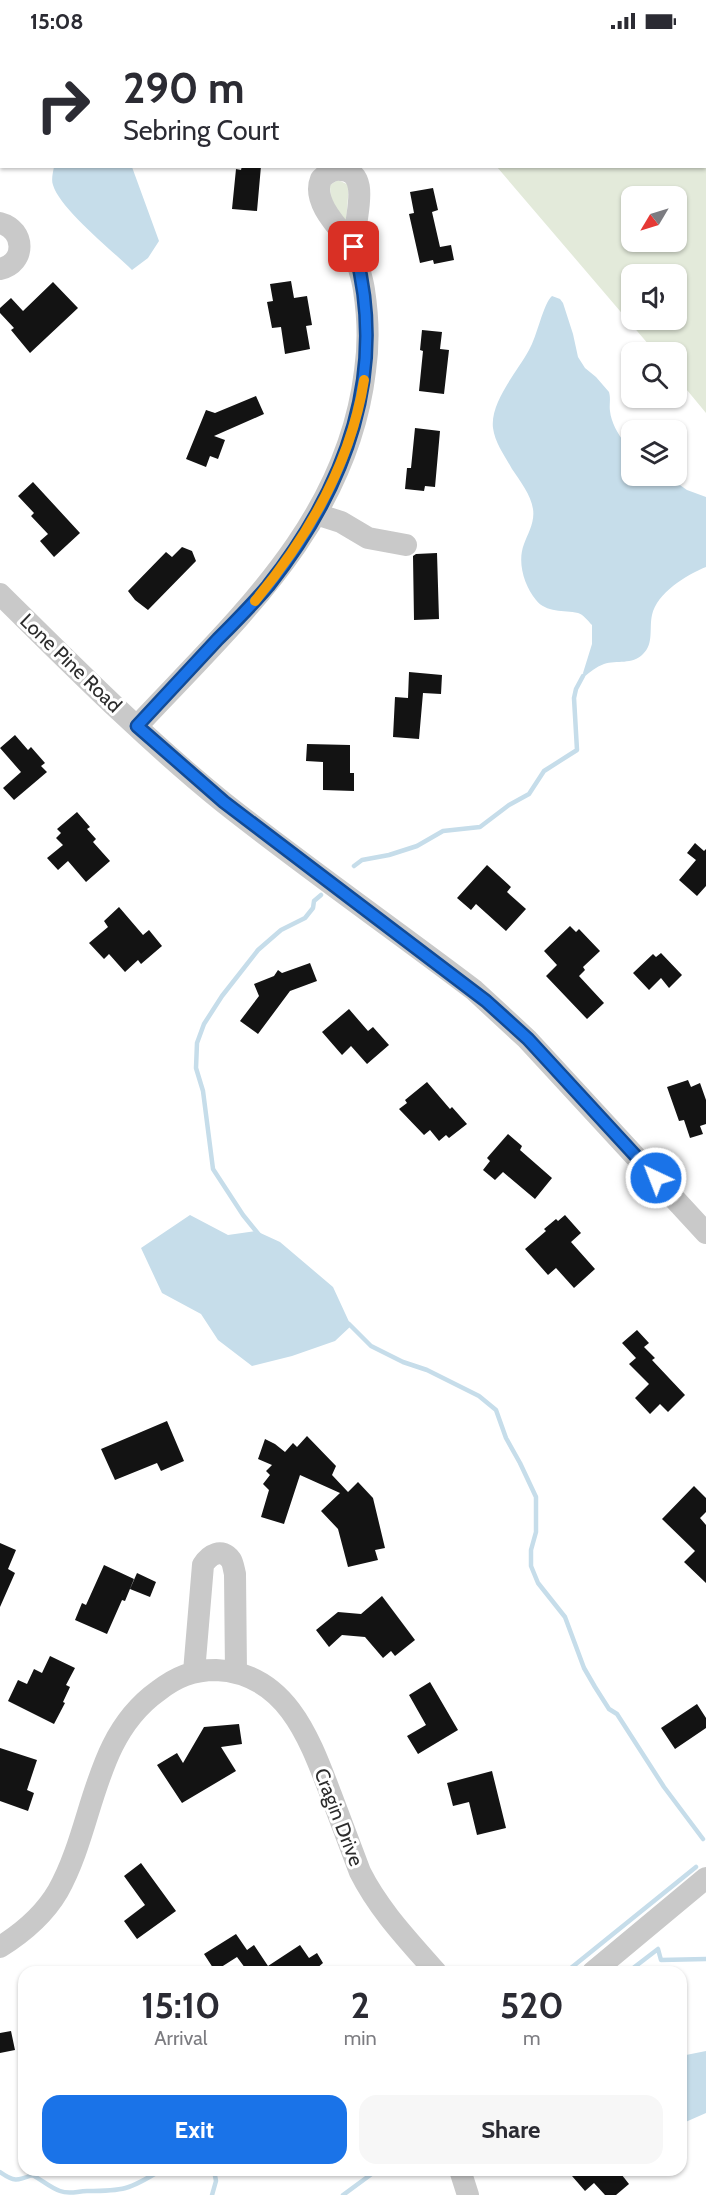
<!DOCTYPE html>
<style>
body{margin:0;font-family:Cabin,sans-serif;background:#f7f7f7;color:#2b2b33;height:100vh;display:flex;flex-direction:column;font-size:22px;white-space:nowrap}
*{box-sizing:border-box;margin:0}
p{font-size:20px;color:#7c7c81}
.icon{flex:none;width:33px;height:33px;fill:none;stroke:currentColor;stroke-width:2;stroke-linecap:round;stroke-linejoin:round}
.map{position:relative;flex:1;overflow:hidden}
.side{position:absolute;left:18px;top:1924px;width:669px;height:210px;display:flex;flex-direction:column;background:#fff;border-radius:18px;box-shadow:0 2px 4px #0004}
.side>*{flex:none}
.top-card{position:absolute;left:0px;top:0px;width:706px;height:126px;box-shadow:0 2px 4px #0004;background:#fff;color:#2b2b33;overflow:hidden}
.needle{width:39px;rotate:232deg}
.buttons{position:absolute;left:621px;top:144px;display:grid;gap:12px}
.buttons a{display:grid;place-items:center;width:66px;height:66px;border-radius:12px;background:#fff;box-shadow:0 2px 4px #0004;font-size:30px}
.pin{position:absolute;display:grid;place-items:center;width:51px;height:51px;color:#fff;margin:-26px;border-radius:12px;box-shadow:0 3px 9px #0006}
.me{position:absolute;width:66px;margin:-33px;rotate:317deg;stroke-linejoin:round;filter:drop-shadow(0 0 4px #0008)}
.turn{display:flex;align-items:center;gap:21px;height:126px;padding:0 24px;font-size:27px}
.turn .icon{width:78px;height:78px;stroke-width:2.5}
.turn b{display:block;font-size:42px;line-height:51px}
.eta{display:flex;justify-content:space-evenly;align-items:center;height:102px;text-align:center}
.eta b{font-size:36px;font-weight:800;line-height:42px}
.action{display:flex;gap:12px;margin-top:auto;padding:12px 24px}
.action a{flex:1;height:69px;border-radius:18px;background:#1a73e8;color:#fff;font-size:24px;font-weight:800;line-height:69px;text-align:center}
.action a+a{background:#f7f7f7;color:#2b2b33}
.status{display:flex;justify-content:space-between;align-items:center;height:42px;padding:0 30px;background:#fff;direction:ltr}
.status svg{height:16px;fill:currentColor}
.map>svg:first-child{display:block}
.green{fill:#e3eada;fill-rule:evenodd}
.water{fill:#c6ddea}
.lines{fill:none;stroke-linecap:round;stroke-linejoin:round}
.stream{stroke:#c6ddea;stroke-width:4.5}
.building{fill:#131313}
.minor{stroke:#c9c9c9;stroke-width:22}
.route-casing{stroke:#114b97;stroke-width:15}
.route{stroke:#1a73e8;stroke-width:10}
.slow{stroke:#f59e0b;stroke-width:10}
.labels{text-anchor:middle;stroke-width:6;stroke-linejoin:round;paint-order:stroke}
.street-label{font-size:20px;fill:#2c2c2c;stroke:#fff}
</style>
<div class="status"><b>15:08</b><svg viewBox="0 0 49 12"><path d="M0 12V9h3v3zM5 12V6h3v6zM10 12V3h3v9zM15 12V0h3v12zM26 1h20v11H26zM47 4h2v5h-2z"/></svg></div>
<div class="map">
<svg width="706" height="2153" viewBox="0 0 706 2153">
<rect width="100%" height="100%" fill="#fff"/>
<!-- green -->
<path class="green" d="M705,37h1v334l-29,-35 -1,-26h-21l-158,-185 208,-1zM632,154h44v46h-44zM632,232h44v46h-44z
M338,138l11,5 -3,37 -15,-18 -1,-19z"/>
<!-- water -->
<path class="water" d="M54,125h78l27,74 -11,17 -16,12c-19,-19 -72,-61 -79,-85 -2,-5 0,-13 1,-18z
M552,254l8,3 3,4 10,31 5,23 7,11 11,9 13,15c2,7 0,13 1,19 1,11 8,23 14,31l7,1 1,33h35l20,14 19,7v70c-20,8 -49,26 -54,48 -3,13 2,29 -9,39 -11,11 -26,6 -39,10 -8,3 -14,8 -20,13l-1,-4 9,-29v-19c-4,-4 -9,-11 -14,-12 -14,-3 -32,0 -42,-13 -12,-15 -19,-38 -12,-56 4,-11 11,-22 9,-35 -2,-14 -13,-28 -21,-40 -7,-13 -17,-26 -19,-41 -3,-26 24,-56 36,-78 8,-13 14,-46 23,-54z
M190,1173l38,20 28,-4 24,11 53,45 18,39 -16,15 -43,15 -40,10 -34,-26 -17,-26 -39,-21 -21,-45z
M706,2009v62l-25,11v-68z"/>
<g class="lines">
<!-- stream -->
<path class="stream" d="M354,824l8,-6 27,-5 28,-9 26,-15 37,-4 29,-22 20,-11 15,-23 33,-21 -3,-52 2,-9 7,-13
M260,1194l-17,-21 -30,-46 -10,-78 -7,-23 1,-25 7,-19 18,-28 36,-46 23,-20 24,-12 8,-10 1,-7 7,-6
M349,1282l22,22 32,16 24,8 52,26 17,14 10,28 14,25 16,34v35l-5,18v16l7,17 27,34 19,51 11,19 14,22 8,5 47,73 39,52
M566,1930l130,-105
M628,1930l30,-23 3,11 45,-1
M0,2130c14,10 17,9 32,3 9,4 17,12 28,16 10,4 17,0 27,0 36,0 42,-1 74,-21
M212,2153l4,-14 -2,-11
M343,2153l34,-25"/>
</g>
<!-- building -->
<path class="building" d="M242,124h19l-4,45 -25,-2 4,-40 5,1z
M433,146l5,22 -6,2 8,35 11,-2 3,15 -20,4 -1,-4 -13,3 -11,-49 5,-1 -4,-21z
M291,239l3,17 13,-2 5,29 -6,1 4,23 -25,5 -4,-27 -9,1 -5,-26 6,-1 -3,-17z
M53,240l25,26 -48,45 -19,-23 3,-2 -14,-15v-5l11,-10 12,13z
M422,288l20,2 -2,17 9,1 -5,44 -25,-3 4,-40 -3,-1z
M256,354l8,18 -50,22 11,4 -7,19 -8,-3 -4,11 -20,-8 20,-49 9,3z
M415,386l25,3 -5,56 -10,-1 -1,5 -19,-2 2,-21h4z
M33,440l47,51 -26,24 -14,-16 8,-7 -17,-18 3,-3 -16,-17z
M182,505l10,4 4,10 -48,49 -13,-10 -7,-9 38,-39 6,5z
M437,511l2,66 -25,1 -1,-64 3,-2z
M409,630l33,3 -1,19 -18,-1 -4,46 -26,-2 2,-40 13,1z
M15,693l13,15 3,-3 14,16 -4,3 6,6 -33,28 -11,-12 18,-16 -21,-24z
M307,702l43,1v28h4v18l-31,-1v-28l-17,-1z
M77,770l13,15 -3,2 9,10 -3,3 17,19 -24,21 -18,-21 -10,9 -11,-12 16,-13 -7,-7 5,-5 -4,-4z
M695,801l9,8 2,-2v37l-9,10 -18,-16 17,-20 -9,-7z
M487,823l24,22 -4,5 19,17 -20,22 -30,-27 -5,6 -14,-12z
M119,865l24,28 6,-5 13,16 -21,18 -3,-4 -13,12 -16,-18 -5,5 -15,-16 19,-16 -4,-6z
M570,884l6,6 3,-3 21,22 -17,16 2,3 -6,6 25,27 -17,16 -41,-43 11,-11 -13,-14z
M661,911l21,22 -13,13 -8,-10 -12,12 -16,-17 20,-19 3,3z
M310,921l7,18 -27,10 -32,43 -18,-13 19,-25 -5,-12 20,-8 4,-6 4,3z
M349,967l19,22 5,-4 16,18 -22,19 -16,-18 -9,9 -20,-23z
M688,1038l3,7 9,-4 6,17v24l-6,2 3,8 -13,4 -6,-18 -5,1 -12,-34z
M427,1040l23,27 2,-2 15,17 -18,14 -3,-3 -7,6 -9,-11 -6,5 -25,-26 8,-6 -2,-3z
M508,1092l14,12 -2,4 32,28 -17,21 -32,-27 -8,8 -12,-10 7,-9 -3,-3z
M565,1173l16,18 -10,9 24,27 -21,19 -18,-20 -8,7 -23,-26 21,-18 -2,-2 12,-10 2,2z
M637,1288l12,13 -5,4 11,11 -3,2 33,35 -17,17 -8,-8 -10,10 -15,-16 14,-14 -20,-20 7,-6 -14,-15z
M167,1379l17,40 -23,10 -4,-8 -42,17 -14,-31z
M307,1394l29,30 -4,9 16,17 10,-10 15,16 12,50 -10,2 3,10 -30,7 -10,-38 -17,-18 19,-18 -40,-18 -16,49 -23,-7 8,-27 -6,-6 7,-9 -4,-4 6,-6 -14,-6 7,-20 10,5 10,8 8,-9 4,4z
M694,1444l12,12v14l-6,6 6,7v58l-22,-21 11,-11 -33,-32z
M0,1501l16,7 -8,19 7,4 -15,34z
M104,1523l30,14 -9,22 -3,-1 -15,34 -32,-14 7,-17 4,2z
M137,1531l19,9 -6,15 -20,-8z
M382,1554l33,44 -20,16 -4,-5 -8,7 -18,-21 -23,-2 -13,12 -13,-17 22,-18 23,2z
M50,1614l25,12 -9,17 4,2 -7,15 2,1 -11,21 -46,-23 10,-21 9,4 7,-15 8,4z
M430,1640l28,48 -40,24 -11,-18 19,-11 -17,-30z
M697,1662l9,14v10l-31,21 -14,-21z
M239,1682l3,20 -21,3 15,24 -54,32 -25,-38 20,-12 6,10 21,-36z
M0,1706l37,12 -10,30 7,3 -6,18 -28,-10z
M492,1729l14,57 -29,7 -8,-33 -16,4 -6,-23z
M141,1821l35,48 -39,28 -13,-18 21,-16 -21,-29z
M236,1892l11,16 7,-5 14,21 32,-21 9,13 8,-5 6,10 -7,6 2,3h-70l-11,-15 -22,14 -11,-17z
M11,1989l4,19 -15,3v-20z
M579,2128h39l11,14 -13,11h-11l-11,-12 -9,8 -13,-15z"/>
<g class="lines">
<!-- minor -->
<path class="minor" d="M649,0l5,2
M705,14h1
M0,181c26,7 26,40 0,46
M316,472l25,8 27,16 38,7
M0,552c72,71 144,144 223,208 82,65 168,125 251,188l53,49 179,194
M137,684c98,-105 210,-203 228,-355 4,-27 3,-55 -1,-81 -2,-15 -9,-30 -10,-45 0,-5 1,-12 2,-18 1,-17 13,-55 -15,-57 -8,-1 -15,4 -20,9 -10,24 20,51 33,68
M194,1630l9,-107c6,-10 19,-18 28,-5 2,3 3,10 4,14l1,99
M0,1905c24,-15 44,-32 58,-56 37,-66 34,-153 100,-200 18,-14 35,-21 58,-21 71,3 94,70 115,125 10,26 19,51 29,77 19,38 48,68 76,100
M593,1930l113,-94
M460,2128l8,25"/>
</g>
<g class="lines">
<!-- route casing -->
<g class="route-casing">
<path id="route" d="M354,205c35,125 -8,240 -86,339 -16,19 -33,36 -50,53 -27,29 -54,58 -81,87l87,76 262,199 42,38 128,139"/>
</g>
<!-- route -->
<use href="#route" class="route"/>
<!-- slow -->
<path class="slow" d="M255,559c53,-64 96,-138 109,-221"/>
</g>
<g class="labels">
<!-- street labels -->
<g class="street-label">
<text transform="translate(71 621) rotate(44)" y="7">Lone Pine Road</text>
<text transform="translate(339 1775) rotate(69)" y="7">Cragin Drive</text>
</g>
</g>
</svg>
<div class="buttons">
<a><svg class="needle" viewBox="-14 -14 28 28"><path d="M0-13l5 13h-10z" fill="#e53935"/><path d="M0 13l5-13h-10z" fill="#7c7c81"/></svg></a>
<a><svg class="icon" aria-label="sound" viewBox="0 0 24 24"><path d="M4 9h4l5-4v14l-5-4H4zM17 9q2 3 0 6"/></svg></a>
<a><svg class="icon" aria-label="search" viewBox="0 0 24 24"><circle cx="10" cy="10" r="6"/><path d="M15 15l6 6"/></svg></a>
<a><svg class="icon" aria-label="layers" viewBox="0 0 24 24"><path d="M12 4l9 5-9 5-9-5zM3 14l9 5 9-5"/></svg></a>
</div>
<div class="pin" style="left:354px;top:205px;background:#d93025"><svg class="icon" aria-label="arrive" viewBox="0 0 24 24"><path d="M6 21V4h12l-3 4 3 4H6"/></svg></div>
<svg class="me" style="left:656px;top:1136px" viewBox="-20 -20 40 40"><circle r="17" fill="#1a73e8" stroke="#fff" stroke-width="3"/><path d="M0-11L8 9 0 5-8 9z" fill="#fff"/></svg>
<div class="top-card">
<div class="turn"><svg class="icon" aria-label="right" viewBox="0 0 24 24"><path d="M7 20v-9h11M14 6l5 5-5 5"/></svg><div><b>290 m</b>Sebring Court</div></div>
</div>
<section class="side">
<div class="eta">
<div><b>15:10</b><p>Arrival</p></div>
<div><b>2</b><p>min</p></div>
<div><b>520</b><p>m</p></div>
</div>
<div class="action"><a>Exit</a><a>Share</a></div>
</section>
</div>
